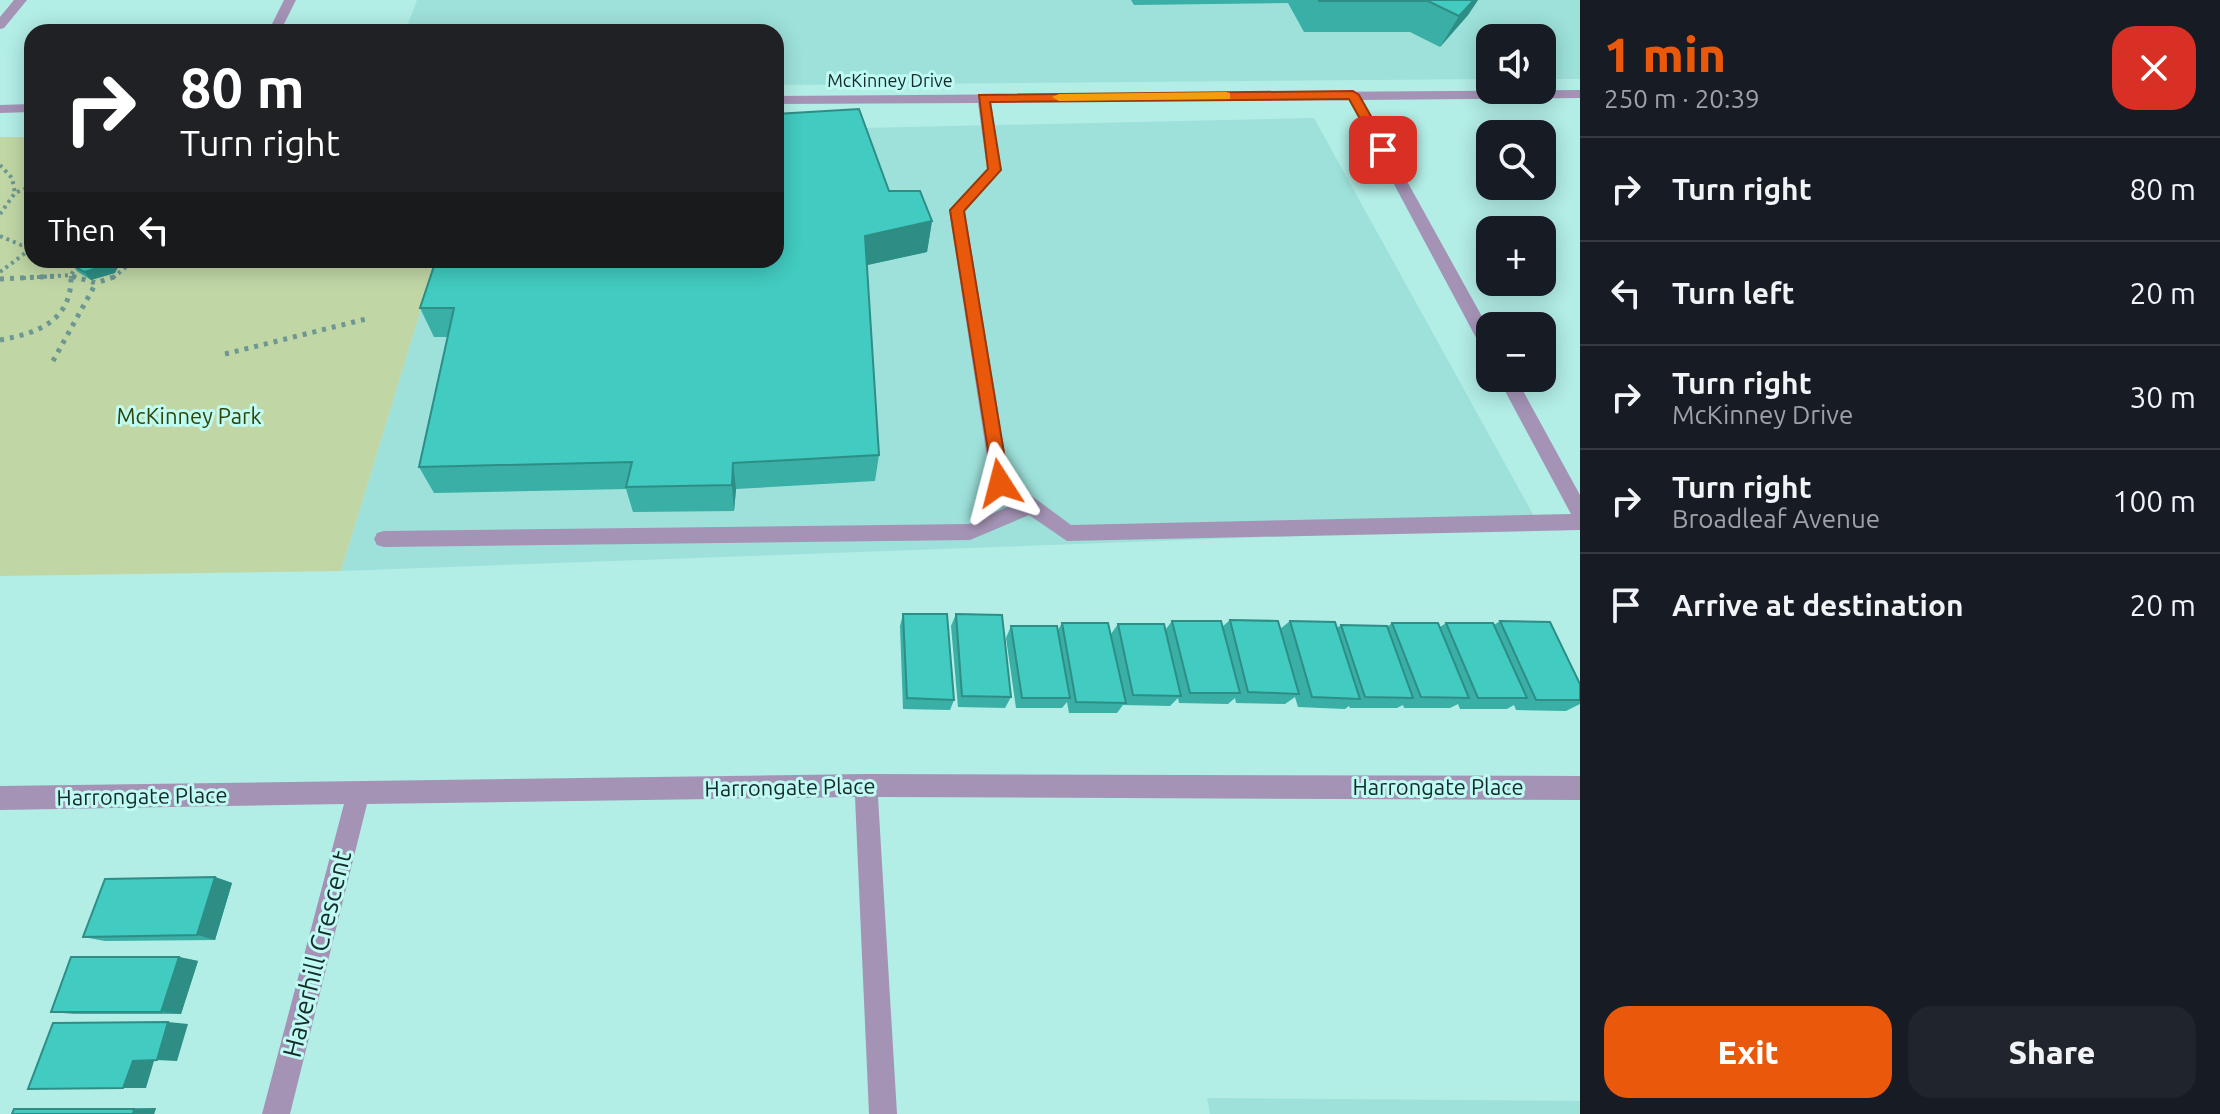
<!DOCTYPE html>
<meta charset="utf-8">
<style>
body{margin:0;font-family:Ubuntu,sans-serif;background:#20242c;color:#f1f3f6;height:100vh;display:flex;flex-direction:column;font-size:30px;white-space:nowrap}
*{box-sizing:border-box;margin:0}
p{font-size:26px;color:#9ea1a6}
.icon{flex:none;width:44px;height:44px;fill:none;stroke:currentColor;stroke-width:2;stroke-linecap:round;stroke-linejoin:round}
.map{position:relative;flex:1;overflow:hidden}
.side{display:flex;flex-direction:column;background:#171b24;width:640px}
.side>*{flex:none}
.hud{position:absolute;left:24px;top:24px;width:760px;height:244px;border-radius:24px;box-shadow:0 4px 20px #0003;background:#202124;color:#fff;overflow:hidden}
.tools{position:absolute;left:1476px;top:24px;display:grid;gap:16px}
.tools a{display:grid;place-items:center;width:80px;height:80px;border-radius:16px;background:#171b24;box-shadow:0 4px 20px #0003;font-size:40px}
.pin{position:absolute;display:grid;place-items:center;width:68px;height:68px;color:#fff;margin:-34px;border-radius:16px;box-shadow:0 4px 12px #0006}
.me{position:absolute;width:88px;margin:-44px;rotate:351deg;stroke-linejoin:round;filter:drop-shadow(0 0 6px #0008)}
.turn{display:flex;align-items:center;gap:28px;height:168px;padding:0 24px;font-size:36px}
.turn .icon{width:104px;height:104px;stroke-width:2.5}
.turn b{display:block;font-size:56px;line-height:68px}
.then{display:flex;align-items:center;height:76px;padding:0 24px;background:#0003;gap:16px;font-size:30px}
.round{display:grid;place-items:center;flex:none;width:84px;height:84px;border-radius:24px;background:#20242c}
.summary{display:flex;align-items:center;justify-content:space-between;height:136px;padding:0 24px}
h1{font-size:48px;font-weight:800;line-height:60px;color:#ea580c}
.action{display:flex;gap:16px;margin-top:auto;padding:16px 24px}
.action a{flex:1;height:92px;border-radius:24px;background:#ea580c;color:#fff;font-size:32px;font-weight:800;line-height:92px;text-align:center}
.action a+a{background:#20242c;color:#f1f3f6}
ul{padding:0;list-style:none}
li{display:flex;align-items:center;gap:24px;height:104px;padding:0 24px;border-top:2px solid #363941}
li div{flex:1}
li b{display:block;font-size:30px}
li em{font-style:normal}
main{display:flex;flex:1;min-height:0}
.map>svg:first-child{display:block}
.built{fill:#9de1da}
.green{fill:#c0d7a5}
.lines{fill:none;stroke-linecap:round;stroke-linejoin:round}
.path-far1{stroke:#6c9792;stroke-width:4;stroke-dasharray:3 4;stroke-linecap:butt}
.path{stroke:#6c9792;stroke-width:5;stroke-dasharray:4 6;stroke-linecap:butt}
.minor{fill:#a493b5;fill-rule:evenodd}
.wall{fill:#39afa5}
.shaded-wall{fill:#2e8e86}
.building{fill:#42cbc0;stroke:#2e8e86;stroke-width:2}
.route{fill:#ea580c;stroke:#983908;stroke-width:2}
.slow{fill:#f59e0b}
.labels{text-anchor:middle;stroke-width:6;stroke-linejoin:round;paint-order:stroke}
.far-street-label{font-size:18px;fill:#152c2a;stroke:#bffaf3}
.park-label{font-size:22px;fill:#304608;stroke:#bffaf3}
.street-label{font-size:22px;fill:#152c2a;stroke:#bffaf3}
.near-street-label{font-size:26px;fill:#152c2a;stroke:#bffaf3}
</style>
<main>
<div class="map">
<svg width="1580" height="1114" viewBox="0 0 1580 1114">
<rect width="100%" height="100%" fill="#b2ede6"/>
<!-- built -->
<path class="built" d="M417,0h1163v79h-38v-41h-52v41l-714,6v-53h-371z
M1314,118l226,409 -1199,44 95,-311h340v-130z
M1207,1098l373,3v13h-370z"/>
<!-- green -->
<path class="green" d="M0,137h32v123h404l-95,311 -341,5z"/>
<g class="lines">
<!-- path-far1 -->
<path class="path-far1" d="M0,165l12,13 3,15
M0,214l15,-21 17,-7
M0,236l21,9 11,-1
M133,262l198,-2
M0,272l32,-24
M23,278l48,-3v3
M76,278l-5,-3 9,-15
M113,278l20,-17"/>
<!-- path -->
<path class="path" d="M72,276l24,7 21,-7
M0,279l59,-3
M0,340c39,-7 72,-20 71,-64
M225,354l145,-36
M53,361l43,-78"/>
<!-- minor -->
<path class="minor" d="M14,0h13l-23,28 -4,1v-12z
M284,0h12l-16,32h-12z
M1580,90v8l-218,2 128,231v22l-9,-6 -132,-247 -358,2 10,68 -36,41 44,268 62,46 500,-11 -73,-136h18l64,117v35l-513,11 -38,-26 -59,25 -586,7 -7,-2 -3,-6 3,-6 7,-2 585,-7 45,-20 -23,-21 -42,-273 38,-41 -9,-66 -202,1v-8z
M32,104v8l-32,1v-8z
M866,774l714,2v24l-702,-3 19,317h-28l-14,-317 -488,7 -77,310h-28l82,-310 -344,6v-24z"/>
</g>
<!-- wall -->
<path class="wall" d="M1131,0h347l-10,15 -28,32 -30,-15h-106l-16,-29 -154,2z
M889,191l43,30 -5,31 -60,13 12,190 -4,26 -139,8 -2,22 -101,1 -7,-23 -192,4 -15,-26 29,-130h-14l-14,-29z
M71,264l44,9 -24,7 -13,-8z
M903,614l51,86 -4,10 -47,-1 -3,-83z
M956,614l55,83 -6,11 -47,-1 -7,-81z
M1230,620l50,9 10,-8 47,7 4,-3 46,2 5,-4 48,4 6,-4 48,2 6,-4 80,63v20l-14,7 -50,-1 -2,-5 -7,4h-47l-2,-5 -8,4h-46l-1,-3 -6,3h-47l-1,-2 -4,3 -47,-2 -3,-10 -10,7 -49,-1 -1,-5 -7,6 -49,-1 -1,-5 -8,8 -47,-1 -6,8h-48l-2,-11 -5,6h-46l-10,-70 5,-12 47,4 4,-7 49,11 7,-10 48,5 6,-8 50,6z
M215,877l17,6 -17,57 -110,1 -22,-4z
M179,957l19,4 -17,53h-107l-23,-2z
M40,1108h116l-2,6 -140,-5z"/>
<!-- shaded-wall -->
<path class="shaded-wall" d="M1474,0h4l-10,15 -28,32 19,-31z
M932,221l-5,31 -64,14 2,-30z
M110,260h12l-7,13 -24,7 -7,-8z
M733,463l3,26 -2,22 -2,-26z
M215,877l17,6 -17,57 -18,-5z
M179,957l19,4 -17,53 -20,-2z
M168,1022l20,2 -11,37 -20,-1z
M133,1061h21l-8,27h-23z
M156,1108l-2,6h-21l1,-5z"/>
<!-- building -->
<path class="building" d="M1319,0h155l-15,16 -31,-15h-109z
M859,109l30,82h31l12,30 -67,15 14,219 -146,8 -1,22 -106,2 6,-25 -213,5 35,-159h-34l16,-48h340v-146z
M74,260h36l-2,5 -24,7 -13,-8z
M903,614h44l7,86 -47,-2z
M956,614l46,1 9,82 -49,-1z
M1230,620l48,1 21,73 -51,-2z
M1172,621h49l19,72h-50z
M1290,621l45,1 25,77 -48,-2z
M1500,621l50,1 30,62v16h-44z
M1062,623h46l18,80 -50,-1z
M1392,623h46l31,75 -48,-1z
M1446,623h47l34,75h-49z
M1118,624h46l17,72 -48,-1z
M1341,625l46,1 26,72 -48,-1z
M1011,626h46l13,72h-48z
M215,877l-18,58 -114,2 22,-58z
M71,957h108l-18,55h-110z
M168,1022l-11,38 -24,1 -10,27 -95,1 25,-66z
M14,1109h120l-1,5h-121z"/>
<!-- route -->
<path class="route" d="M1353,91l6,4 31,55 -2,3h-9l-30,-54 -359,3 11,68 -37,41 45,272 -9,7 -6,-2 -44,-278 38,-41 -9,-74z"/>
<!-- slow -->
<path class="slow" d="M1226,92l4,1v6l-171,2 -7,-4 7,-3z"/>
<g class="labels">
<!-- far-street labels -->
<g class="far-street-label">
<text x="890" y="87">McKinney Drive</text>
</g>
<!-- park labels -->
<g class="park-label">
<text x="189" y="424">McKinney Park</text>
</g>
<!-- street labels -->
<g class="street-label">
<text transform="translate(790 787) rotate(-1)" y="8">Harrongate Place</text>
<text x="1438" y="795">Harrongate Place</text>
<text transform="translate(142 796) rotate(-1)" y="8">Harrongate Place</text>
</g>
<!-- near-street labels -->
<g class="near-street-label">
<text transform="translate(317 954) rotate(-76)" y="9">Haverhill Crescent</text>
</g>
</g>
</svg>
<div class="tools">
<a><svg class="icon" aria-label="sound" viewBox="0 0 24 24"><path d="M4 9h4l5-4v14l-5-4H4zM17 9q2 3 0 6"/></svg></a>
<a><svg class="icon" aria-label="search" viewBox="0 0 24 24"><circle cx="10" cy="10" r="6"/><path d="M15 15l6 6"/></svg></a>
<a>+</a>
<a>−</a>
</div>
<div class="pin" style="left:1383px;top:150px;background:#d93025"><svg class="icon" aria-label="arrive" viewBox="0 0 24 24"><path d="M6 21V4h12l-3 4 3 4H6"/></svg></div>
<svg class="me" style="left:1000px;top:483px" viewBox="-20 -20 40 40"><path d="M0-17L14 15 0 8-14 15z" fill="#ea580c" stroke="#fff" stroke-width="4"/></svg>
<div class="hud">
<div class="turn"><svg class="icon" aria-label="right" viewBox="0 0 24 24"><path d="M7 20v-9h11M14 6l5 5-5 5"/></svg><div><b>80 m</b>Turn right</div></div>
<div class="then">Then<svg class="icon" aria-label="left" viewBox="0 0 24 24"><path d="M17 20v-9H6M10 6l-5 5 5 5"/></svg></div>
</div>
</div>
<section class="side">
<div class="summary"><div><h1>1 min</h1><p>250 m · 20:39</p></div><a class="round" style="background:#d93025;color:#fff"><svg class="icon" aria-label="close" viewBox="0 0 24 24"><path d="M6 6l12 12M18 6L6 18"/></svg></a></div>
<ul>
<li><svg class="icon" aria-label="right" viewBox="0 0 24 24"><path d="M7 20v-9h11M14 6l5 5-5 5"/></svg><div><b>Turn right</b></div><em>80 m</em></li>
<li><svg class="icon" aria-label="left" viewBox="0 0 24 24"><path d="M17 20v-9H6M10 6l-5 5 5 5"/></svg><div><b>Turn left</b></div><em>20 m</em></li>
<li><svg class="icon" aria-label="right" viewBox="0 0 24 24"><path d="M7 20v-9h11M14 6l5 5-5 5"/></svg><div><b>Turn right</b><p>McKinney Drive</p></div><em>30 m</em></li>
<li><svg class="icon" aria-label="right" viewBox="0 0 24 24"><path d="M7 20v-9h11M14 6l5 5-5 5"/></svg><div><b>Turn right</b><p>Broadleaf Avenue</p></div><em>100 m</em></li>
<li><svg class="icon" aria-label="arrive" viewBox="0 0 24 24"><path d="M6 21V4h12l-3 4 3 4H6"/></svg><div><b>Arrive at destination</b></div><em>20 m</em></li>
</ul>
<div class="action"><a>Exit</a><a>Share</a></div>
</section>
</main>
